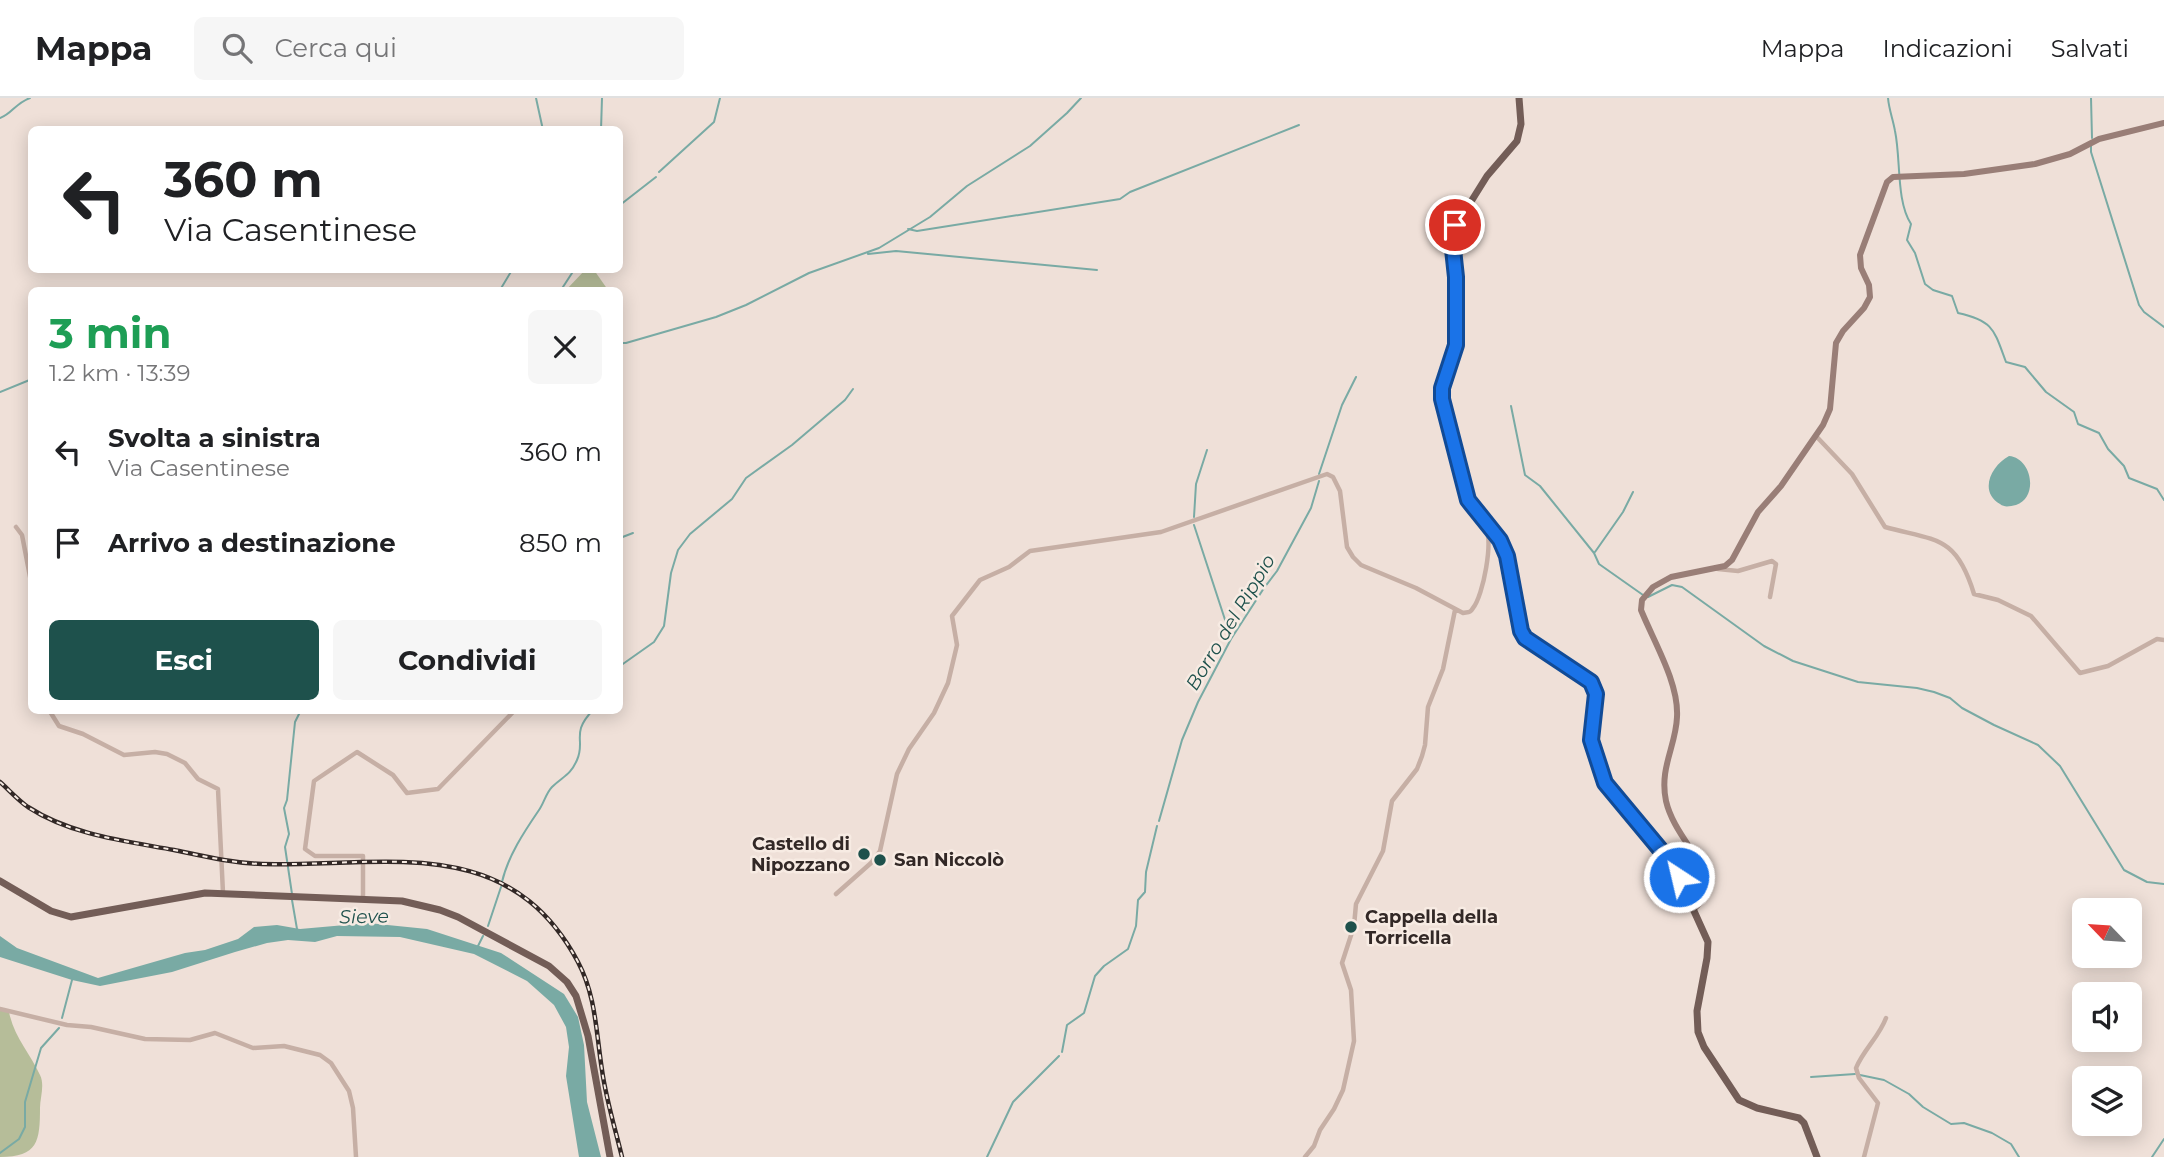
<!DOCTYPE html>
<html lang="it">
<meta charset="utf-8">
<style>
body{margin:0;font-family:Montserrat,sans-serif;background:#f6f6f6;color:#202124;height:100vh;display:flex;flex-direction:column;font-size:26px;white-space:nowrap}
*{box-sizing:border-box;margin:0}
p{font-size:23px;color:#757577}
.icon{flex:none;width:38px;height:38px;fill:none;stroke:currentColor;stroke-width:2;stroke-linecap:round;stroke-linejoin:round}
.map{position:relative;flex:1;overflow:hidden}
.panel{position:absolute;left:28px;top:189px;width:595px;height:427px;display:flex;flex-direction:column;background:#fff;border-radius:10px;box-shadow:0 4px 18px #0003}
.panel>*{flex:none}
.top-card{position:absolute;left:28px;top:28px;width:595px;height:147px;border-radius:10px;box-shadow:0 4px 18px #0003;background:#fff;color:#202124;overflow:hidden}
.needle{width:46px;rotate:295deg}
.tools{position:absolute;left:2072px;top:800px;display:grid;gap:14px}
.tools a{display:grid;place-items:center;width:70px;height:70px;border-radius:10px;background:#fff;box-shadow:0 4px 18px #0003;font-size:35px}
.pin{position:absolute;display:grid;place-items:center;width:60px;height:60px;color:#fff;margin:-30px;border:4px solid #fff;border-radius:50%;box-shadow:0 2px 7px #0007}
.me{position:absolute;width:77px;margin:-38px;rotate:325deg;stroke-linejoin:round;filter:drop-shadow(0 0 5px #0008)}
.turn{display:flex;align-items:center;gap:24px;height:147px;padding:0 21px;font-size:32px}
.turn .icon{width:91px;height:91px;stroke-width:2.5}
.turn b{display:block;font-size:49px;line-height:60px}
.round{display:grid;place-items:center;flex:none;width:74px;height:74px;border-radius:10px;background:#f6f6f6}
.overview{display:flex;align-items:center;justify-content:space-between;height:119px;padding:0 21px}
h1{font-size:42px;font-weight:700;line-height:52px;color:#1e9e55}
.cta{display:flex;gap:14px;margin-top:auto;padding:14px 21px}
.cta a{flex:1;height:80px;border-radius:10px;background:#1e514c;color:#fff;font-size:28px;font-weight:700;line-height:80px;text-align:center}
.cta a+a{background:#f6f6f6;color:#202124}
ul{padding:0;list-style:none}
li{display:flex;align-items:center;gap:21px;height:91px;padding:0 21px}
li div{flex:1}
li b{display:block;font-size:26px}
li em{font-style:normal}
header{display:flex;align-items:center;gap:42px;box-sizing:border-box;height:98px;padding:0 35px;background:#fff;border-bottom:2px solid #e0e0e0}
header strong{font-size:33px}
nav{display:flex;gap:38px;margin-inline-start:auto;font-size:24px}
.search{width:490px;height:63px;background:#f6f6f6;display:flex;align-items:center;gap:18px;box-sizing:border-box;padding:0 24px;border-radius:10px;color:#757577;font-size:26px}
.map>svg:first-child{display:block}
.green{fill:#b6bd99}
.water{fill:#79aaa4}
.lines{fill:none;stroke-linecap:round;stroke-linejoin:round}
.stream{stroke:#79aaa4;stroke-width:2}
.minor{stroke:#c6afa5;stroke-width:4.5}
.secondary{stroke:#997e77;stroke-width:6}
.primary{stroke:#735d57;stroke-width:7}
.rail-casing{stroke:#322826;stroke-width:4.5}
.rail{stroke:#f7ebe3;stroke-width:2;stroke-dasharray:5;stroke-linecap:butt}
.route-casing{stroke:#114b97;stroke-width:18}
.route{stroke:#1a73e8;stroke-width:12}
.poi-dot{fill:#1e514c;stroke:#f7ebe3;stroke-width:2.5}
.labels{text-anchor:middle;stroke-width:5;stroke-linejoin:round;paint-order:stroke}
.poi-label{font-size:18px;font-weight:bold;fill:#322826;stroke:#f7ebe3;text-anchor:start}
.water-label{font-size:19px;font-style:italic;fill:#1e514c;stroke:#f7ebe3}
</style>
<header>
<strong>Mappa</strong>
<div class="search"><svg class="icon" aria-label="search" viewBox="0 0 24 24"><circle cx="10" cy="10" r="6"/><path d="M15 15l6 6"/></svg>Cerca qui</div>
<nav><a>Mappa</a><a>Indicazioni</a><a>Salvati</a></nav>
</header>
<div class="map">
<svg width="2164" height="1059" viewBox="0 0 2164 1059">
<rect width="100%" height="100%" fill="#efe0d8"/>
<!-- green -->
<path class="green" d="M585,172h9l14,20h-42z
M0,911l9,3c5,25 21,41 31,63 5,10 0,23 0,33 0,33 -2,49 -40,49z"/>
<!-- water -->
<path class="water" d="M2009,358c23,2 30,41 7,49 -6,1 -11,3 -16,-1 -22,-13 -8,-39 9,-48z
M368,825l59,6 74,24 63,41 14,23 6,28 3,57 14,55h-22l-13,-81 3,-29 -3,-20 -12,-22 -27,-24 -53,-27 -74,-17 -63,-1 -22,6 -27,-2 -21,3 -32,9 -63,20 -72,14 -28,-6 -72,-23v-21l17,12 81,30 87,-25 20,-3 33,-11 16,-12 23,-2 23,4z"/>
<g class="lines">
<!-- stream -->
<path class="stream" d="M536,0l7,32
M1888,0c1,12 5,21 7,33 6,28 1,70 16,93l-4,16 8,13 10,31 8,6 19,6 6,17c36,8 36,17 48,49l19,5 21,25 28,20 4,12 21,9 9,16 16,17 5,12 28,11 7,11
M2091,0l1,40
M0,20c13,-5 14,-14 30,-20
M601,32l1,-32
M2091,48v6l48,153 5,7 20,15
M659,74l55,-50 6,-24
M620,107l36,-28
M908,131l9,2 203,-32 10,-7 169,-67
M868,156l28,-3 201,19
M500,192l12,-20
M561,192l13,-20
M620,245h6l90,-26 30,-12 63,-32 70,-25 51,-31 37,-31 63,-40 37,-33 14,-15
M0,294l32,-13
M1511,308l14,69 15,11 54,67 5,11 44,31
M1319,376l23,-69 14,-28
M1194,419l2,-33 11,-34
M1194,427l37,113
M620,440l13,-5
M1595,454l28,-40 10,-20
M1648,499l24,-12 10,2 82,59 29,15 65,21 59,6 17,4 16,6 12,10 32,17 44,20 22,21 64,104 23,12 17,2
M620,568l34,-24 10,-16 7,-53 7,-23 12,-16 42,-35 14,-21 46,-33 53,-45 8,-11
M1159,723l23,-81 16,-38 33,-63 33,-51 13,-17 34,-63 8,-27
M502,784c6,-26 22,-50 37,-72 5,-7 7,-17 13,-23 11,-11 18,-11 25,-27 9,-20 -7,-26 16,-50
M292,796l-7,-47 4,-13 -5,-26 3,-8 8,-78 6,-12
M292,802l5,29
M488,828l13,-39
M478,848l5,-10
M62,920l10,-38
M1062,954l5,-27 17,-12 11,-37 9,-10 24,-17 8,-23 2,-26 7,-8 1,-20 11,-46
M1860,977l24,5 25,14 14,13 28,17 13,-1 28,10 19,11 8,13
M1811,979l44,-3
M0,1055l19,-14 6,-12v-25l16,-54 18,-20
M987,1059l26,-55 46,-46
M2152,1059l12,-18"/>
<!-- minor -->
<path class="minor" d="M1816,338l36,38 33,53c51,14 71,8 89,67l24,6 33,16 49,57 28,-7 49,-27 7,1
M16,429l6,8 10,52
M1718,471l20,2 34,-10 4,3 -6,33
M49,612l10,16 24,8 41,21 31,-3 12,2 18,9 13,16 20,10 5,104
M836,796l35,-31 9,-12 17,-77 12,-25 25,-36 14,-30 9,-38 -5,-29 28,-36 29,-13 21,-16 131,-19 166,-58 6,3 7,14 7,56 6,10 8,8 55,23 47,25c6,-1 7,0 10,-5 10,-12 21,-68 12,-81
M363,800v-42h-48l-10,-7 9,-68 43,-29 36,23 14,18 31,-4 77,-79
M0,911l67,16 24,2 54,12 45,1 25,-7 38,15 31,-2 36,9 11,8 18,28 4,17 3,49
M1305,1059l9,-11 6,-16 14,-21 9,-19 11,-49 -3,-51 -9,-27 12,-37 2,-22 27,-53 9,-50 25,-32 5,-13 3,-11 3,-38 15,-38 12,-59
M1864,1059l14,-54 -19,-25 -3,-10c8,-19 23,-31 30,-50"/>
<!-- secondary -->
<path class="secondary" d="M1694,811l8,-8 6,-20c-10,-28 -35,-50 -42,-80 -7,-33 10,-55 11,-84 2,-34 -23,-75 -36,-107l1,-10 11,-13 18,-10 54,-11 7,-6 26,-48 23,-26 42,-61 7,-16 6,-66 7,-12 21,-23 6,-11 -1,-12 -8,-17 -1,-13 27,-73 6,-5 71,-3 71,-10 35,-10 29,-15 65,-16"/>
<!-- primary -->
<path class="primary" d="M1519,0l2,26 -4,17 -30,35 -35,56 4,45v68l-14,43v11l25,101 33,40 7,16 14,75c14,25 56,32 74,56l1,7 -5,46 14,43 70,86 33,73 -1,16 -10,53 1,21 6,15 35,53 18,8 42,10 5,5 13,34
M0,783l51,30 20,6 134,-24 197,8 38,9 18,7 91,49 18,16 9,14 12,40 22,121"/>
<!-- rail casing -->
<g class="rail-casing">
<path id="rail" d="M0,684c9,8 18,18 28,25 43,28 97,34 146,43 29,6 58,13 88,14 122,3 246,-33 316,98 18,34 18,70 24,108 4,29 13,58 20,87"/>
</g>
<!-- rail -->
<use href="#rail" class="rail"/>
</g>
<g class="lines">
<!-- route casing -->
<g class="route-casing">
<path id="route" d="M1455,127l-3,15 4,37v68l-14,43v11l26,101 32,40 7,16 14,75 4,7 66,44 5,12 -5,46 14,43 64,77 10,17"/>
</g>
<!-- route -->
<use href="#route" class="route"/>
</g>
<!-- markers -->
<g class="poi-dot">
<circle cx="864" cy="756" r="7"/>
<circle cx="880" cy="762" r="7"/>
<circle cx="1351" cy="829" r="7"/>
</g>
<g class="labels">
<!-- poi labels -->
<g class="poi-label">
<text x="850" y="752" text-anchor="end">Castello di<tspan x="850" dy="21">Nipozzano</tspan></text>
<text x="894" y="768">San Niccolò</text>
<text x="1365" y="825">Cappella della<tspan x="1365" dy="21">Torricella</tspan></text>
</g>
<!-- water labels -->
<g class="water-label">
<text transform="translate(1230 524) rotate(-59)" y="7">Borro del Rippio</text>
<text transform="translate(364 818) rotate(-1)" y="7">Sieve</text>
</g>
</g>
</svg>
<div class="tools">
<a><svg class="needle" viewBox="-14 -14 28 28"><path d="M0-13l5 13h-10z" fill="#e53935"/><path d="M0 13l5-13h-10z" fill="#757577"/></svg></a>
<a><svg class="icon" aria-label="sound" viewBox="0 0 24 24"><path d="M4 9h4l5-4v14l-5-4H4zM17 9q2 3 0 6"/></svg></a>
<a><svg class="icon" aria-label="layers" viewBox="0 0 24 24"><path d="M12 4l9 5-9 5-9-5zM3 14l9 5 9-5"/></svg></a>
</div>
<div class="pin" style="left:1455px;top:127px;background:#d93025"><svg class="icon" aria-label="arrive" viewBox="0 0 24 24"><path d="M6 21V4h12l-3 4 3 4H6"/></svg></div>
<svg class="me" style="left:1679px;top:779px" viewBox="-20 -20 40 40"><circle r="17" fill="#1a73e8" stroke="#fff" stroke-width="3"/><path d="M0-11L8 9 0 5-8 9z" fill="#fff"/></svg>
<div class="top-card">
<div class="turn"><svg class="icon" aria-label="left" viewBox="0 0 24 24"><path d="M17 20v-9H6M10 6l-5 5 5 5"/></svg><div><b>360 m</b>Via Casentinese</div></div>
</div>
<section class="panel">
<div class="overview"><div><h1>3 min</h1><p>1.2 km · 13:39</p></div><a class="round"><svg class="icon" aria-label="close" viewBox="0 0 24 24"><path d="M6 6l12 12M18 6L6 18"/></svg></a></div>
<ul>
<li><svg class="icon" aria-label="left" viewBox="0 0 24 24"><path d="M17 20v-9H6M10 6l-5 5 5 5"/></svg><div><b>Svolta a sinistra</b><p>Via Casentinese</p></div><em>360 m</em></li>
<li><svg class="icon" aria-label="arrive" viewBox="0 0 24 24"><path d="M6 21V4h12l-3 4 3 4H6"/></svg><div><b>Arrivo a destinazione</b></div><em>850 m</em></li>
</ul>
<div class="cta"><a>Esci</a><a>Condividi</a></div>
</section>
</div>
